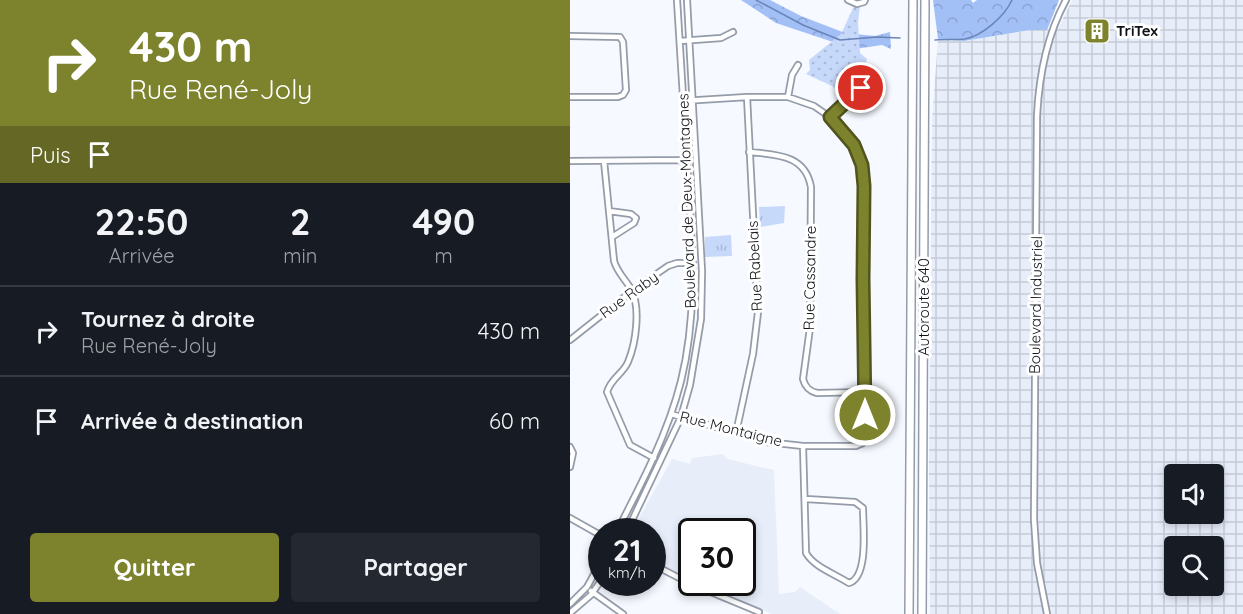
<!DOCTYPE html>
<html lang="fr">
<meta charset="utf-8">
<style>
body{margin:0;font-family:Quicksand,sans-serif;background:#242831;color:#f1f3f6;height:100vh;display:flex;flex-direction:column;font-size:22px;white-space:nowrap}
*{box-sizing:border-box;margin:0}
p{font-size:20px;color:#9ea1a6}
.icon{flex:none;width:33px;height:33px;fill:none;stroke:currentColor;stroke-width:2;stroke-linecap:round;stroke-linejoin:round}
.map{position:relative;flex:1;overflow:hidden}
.drawer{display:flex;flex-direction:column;background:#171b24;width:570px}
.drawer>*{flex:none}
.top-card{background:#7d832d;color:#fff;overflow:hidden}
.fabs{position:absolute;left:594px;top:464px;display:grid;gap:12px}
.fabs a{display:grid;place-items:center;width:60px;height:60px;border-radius:6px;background:#171b24;box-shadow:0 3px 9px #0003;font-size:30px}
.speed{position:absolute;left:18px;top:518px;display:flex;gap:12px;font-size:30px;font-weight:700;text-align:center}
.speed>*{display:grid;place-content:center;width:78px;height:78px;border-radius:50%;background:#171b24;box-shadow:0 3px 9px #0003;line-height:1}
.speed small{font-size:15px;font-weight:400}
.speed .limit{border:3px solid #111;border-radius:9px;background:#fff;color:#111}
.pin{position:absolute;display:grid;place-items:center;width:51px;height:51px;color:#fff;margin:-26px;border:3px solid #fff;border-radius:50%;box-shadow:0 2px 6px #0007}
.me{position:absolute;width:66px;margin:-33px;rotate:0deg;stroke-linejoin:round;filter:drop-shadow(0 0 4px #0008)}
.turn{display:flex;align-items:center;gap:21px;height:126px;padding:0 30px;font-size:27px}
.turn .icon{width:78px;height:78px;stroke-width:2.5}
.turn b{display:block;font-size:42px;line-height:51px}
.then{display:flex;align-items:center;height:57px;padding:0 30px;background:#0003;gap:12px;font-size:22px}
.eta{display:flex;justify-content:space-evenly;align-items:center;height:102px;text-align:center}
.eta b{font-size:36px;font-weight:700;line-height:42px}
.action{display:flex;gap:12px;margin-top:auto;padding:12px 30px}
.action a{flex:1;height:69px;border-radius:6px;background:#7d832d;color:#fff;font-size:24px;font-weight:700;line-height:69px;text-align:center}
.action a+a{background:#242831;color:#f1f3f6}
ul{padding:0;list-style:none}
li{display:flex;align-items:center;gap:18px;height:90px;padding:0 30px;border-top:2px solid #363941}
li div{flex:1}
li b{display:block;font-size:22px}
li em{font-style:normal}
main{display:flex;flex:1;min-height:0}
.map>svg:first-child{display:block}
.built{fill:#e7eefa}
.industrial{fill:url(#industrial-grid);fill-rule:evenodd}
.grass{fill:url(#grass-tufts)}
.forest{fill:url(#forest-crowns)}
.park{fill:url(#park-dots)}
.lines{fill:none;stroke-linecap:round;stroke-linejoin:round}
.stream{stroke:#6a84b5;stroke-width:1.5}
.minor-casing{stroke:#959ca9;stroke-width:8}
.highway-casing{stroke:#959ca9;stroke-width:10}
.minor{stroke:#fff;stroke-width:4.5}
.highway{stroke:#fff;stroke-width:7}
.route-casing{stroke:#51551d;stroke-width:15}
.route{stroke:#7d832d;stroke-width:10}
.labels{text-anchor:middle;stroke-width:6;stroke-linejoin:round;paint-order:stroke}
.poi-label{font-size:15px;font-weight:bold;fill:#0f1217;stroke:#fff;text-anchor:start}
.street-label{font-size:15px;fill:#0f1217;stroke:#fff}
</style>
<main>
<section class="drawer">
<div class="top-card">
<div class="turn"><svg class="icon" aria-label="right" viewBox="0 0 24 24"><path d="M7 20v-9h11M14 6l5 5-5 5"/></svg><div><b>430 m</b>Rue René-Joly</div></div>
<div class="then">Puis<svg class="icon" aria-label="arrive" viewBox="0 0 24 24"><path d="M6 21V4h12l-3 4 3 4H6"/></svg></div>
</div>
<div class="eta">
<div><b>22:50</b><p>Arrivée</p></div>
<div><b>2</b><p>min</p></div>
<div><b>490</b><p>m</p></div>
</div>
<ul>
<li><svg class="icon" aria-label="right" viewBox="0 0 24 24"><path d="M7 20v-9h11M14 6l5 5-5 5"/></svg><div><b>Tournez à droite</b><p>Rue René-Joly</p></div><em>430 m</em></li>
<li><svg class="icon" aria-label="arrive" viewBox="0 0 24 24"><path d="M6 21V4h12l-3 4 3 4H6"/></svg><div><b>Arrivée à destination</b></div><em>60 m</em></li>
</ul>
<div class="action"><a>Quitter</a><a>Partager</a></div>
</section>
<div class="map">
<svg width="673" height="614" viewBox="0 0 673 614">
<defs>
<pattern id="industrial-grid" width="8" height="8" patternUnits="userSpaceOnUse" patternTransform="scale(1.5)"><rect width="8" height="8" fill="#e7eefa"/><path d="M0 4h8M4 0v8" fill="none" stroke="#c5cbd6"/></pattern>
<pattern id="grass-tufts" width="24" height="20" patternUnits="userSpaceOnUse" patternTransform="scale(1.5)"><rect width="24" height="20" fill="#c7d9fa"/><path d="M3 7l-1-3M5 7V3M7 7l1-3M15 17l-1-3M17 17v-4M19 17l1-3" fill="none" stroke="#aab9d6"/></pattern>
<pattern id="forest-crowns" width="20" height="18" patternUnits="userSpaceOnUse" patternTransform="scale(1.5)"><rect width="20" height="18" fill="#a2bff6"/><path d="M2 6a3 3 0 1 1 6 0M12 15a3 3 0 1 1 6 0" fill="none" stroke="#8aa3d2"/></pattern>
<pattern id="park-dots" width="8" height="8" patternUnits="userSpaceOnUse" patternTransform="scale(1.5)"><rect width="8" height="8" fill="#c7d9fa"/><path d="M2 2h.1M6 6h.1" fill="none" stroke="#aab9d6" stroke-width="1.8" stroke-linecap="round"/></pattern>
</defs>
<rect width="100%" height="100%" fill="#f6f9ff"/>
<!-- built -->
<path class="built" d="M153,454l4,5 47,11 5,124 16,-2 5,-5 40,27h-68l-73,-32h43v-51h-50l-1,48 -38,-18 -1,-30h-20l40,-72 18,5 2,-6z"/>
<!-- industrial -->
<path class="industrial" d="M502,0h171v614h-313l-1,-148 3,-346 6,-81 27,2 65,-11 28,-1zM604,474h40v39h-40zM604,546h40v39h-40z"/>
<!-- grass -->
<path class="grass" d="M215,206l-1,17 -24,4 -1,-20z
M161,235l1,21 -27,1v-20z"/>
<!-- forest -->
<path class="forest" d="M171,0h29l31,16 44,17 30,3 15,-4 1,17 -9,-4 -27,4 -28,-9 -51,-17z
M363,0h38l2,3 4,-3h82l-12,30h-17l-66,11 -26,-2z"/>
<!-- park -->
<path class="park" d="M287,5l3,1 -2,16 2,31 7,6 -9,29 -10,9 -16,-11 -26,-12 4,-4 -1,-10 32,-26 13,-28z"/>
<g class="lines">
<!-- stream -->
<path class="stream" d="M186,0l47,25 37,15 37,-3 23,1
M365,40c10,-1 20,0 30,-1 17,-3 40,-23 47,-39"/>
<!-- minor casing -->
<g class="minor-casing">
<path id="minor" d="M278,0l9,4 7,-2 1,-2
M0,36l50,1 3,5 3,48 -3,5 -5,2h-48
M110,41l41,-3 12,-6
M218,97l4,-22 6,-10
M260,117l30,-29
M179,152c27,3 56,2 62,35l-1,141 -7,51c2,8 6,12 14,14l47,-1
M0,161l117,-1
M34,161l10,100c3,11 11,18 17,28 10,18 5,54 -3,73 -5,12 -17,16 -21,30l23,53 24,13
M39,211l22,3 5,4 -2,5 -22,14
M0,340l62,-49 36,-25 9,-3h16
M101,414l96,28 36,4h53l7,-3 2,-5 -2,-159 1,-93 -2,-22 -8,-19 -24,-28 -16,-11 -26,-9h-41l-64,4
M166,433l17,-79 5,-42 -11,-215
M233,446l3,107c8,14 29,21 43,30 20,-6 14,-57 14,-75l-8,-6 -49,-3
M0,447l3,6 -3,14
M0,518l32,18
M47,531c25,-48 51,-98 64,-150 17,-68 11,-135 7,-204 -4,-59 -7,-118 -11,-177
M57,531l54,-114 9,-32 11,-66 1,-48 -15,-271
M82,564l37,19 70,29
M21,591l32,23
M0,604l17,-17 15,-27
M0,613l21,-18 11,-16
M477,614l-10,-51 -3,-44 3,-403c2,-40 10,-81 29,-116"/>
</g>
<!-- highway casing -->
<g class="highway-casing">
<path id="highway" d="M339,614l4,-614
M352,614l3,-614"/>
</g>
<!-- minor -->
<use href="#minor" class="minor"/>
<!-- highway -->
<use href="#highway" class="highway"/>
</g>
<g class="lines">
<!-- route casing -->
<g class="route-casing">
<path id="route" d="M291,88l-31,29 24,28 8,20 2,21 -1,93 2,136"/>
</g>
<!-- route -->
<use href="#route" class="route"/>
</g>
<!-- icons -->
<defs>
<g id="building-square" transform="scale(1.35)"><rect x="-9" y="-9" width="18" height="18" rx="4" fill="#7d832d" stroke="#fff"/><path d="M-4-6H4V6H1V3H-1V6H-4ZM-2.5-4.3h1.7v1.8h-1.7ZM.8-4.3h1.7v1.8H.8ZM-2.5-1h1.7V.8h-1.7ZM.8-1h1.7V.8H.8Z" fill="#fff"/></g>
</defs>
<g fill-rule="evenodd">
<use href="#building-square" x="527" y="31"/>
</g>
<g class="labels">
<!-- poi labels -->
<g class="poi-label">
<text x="546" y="36">TriTex</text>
</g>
<!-- street labels -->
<g class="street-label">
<text transform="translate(117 201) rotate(-92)" y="5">Boulevard de Deux-Montagnes</text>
<text transform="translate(185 266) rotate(-93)" y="5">Rue Rabelais</text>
<text transform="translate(240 278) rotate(-89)" y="5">Rue Cassandre</text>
<text transform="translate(59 295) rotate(-36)" y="5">Rue Raby</text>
<text transform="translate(466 305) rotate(-89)" y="5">Boulevard Industriel</text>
<text transform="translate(354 307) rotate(-90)" y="5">Autoroute 640</text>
<text transform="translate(161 429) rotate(14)" y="5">Rue Montaigne</text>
</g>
</g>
</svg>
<div class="fabs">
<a><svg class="icon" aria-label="sound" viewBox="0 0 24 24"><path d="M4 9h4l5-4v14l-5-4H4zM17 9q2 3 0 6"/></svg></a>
<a><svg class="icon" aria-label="search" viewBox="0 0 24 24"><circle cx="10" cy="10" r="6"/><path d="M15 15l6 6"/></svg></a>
</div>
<div class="speed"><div>21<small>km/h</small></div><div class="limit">30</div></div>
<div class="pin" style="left:291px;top:88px;background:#d93025"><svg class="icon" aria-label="arrive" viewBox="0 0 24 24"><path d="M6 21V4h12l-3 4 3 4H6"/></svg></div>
<svg class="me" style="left:295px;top:415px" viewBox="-20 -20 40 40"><circle r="17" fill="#7d832d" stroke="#fff" stroke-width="3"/><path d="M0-11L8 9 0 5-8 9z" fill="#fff"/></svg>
</div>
</main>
